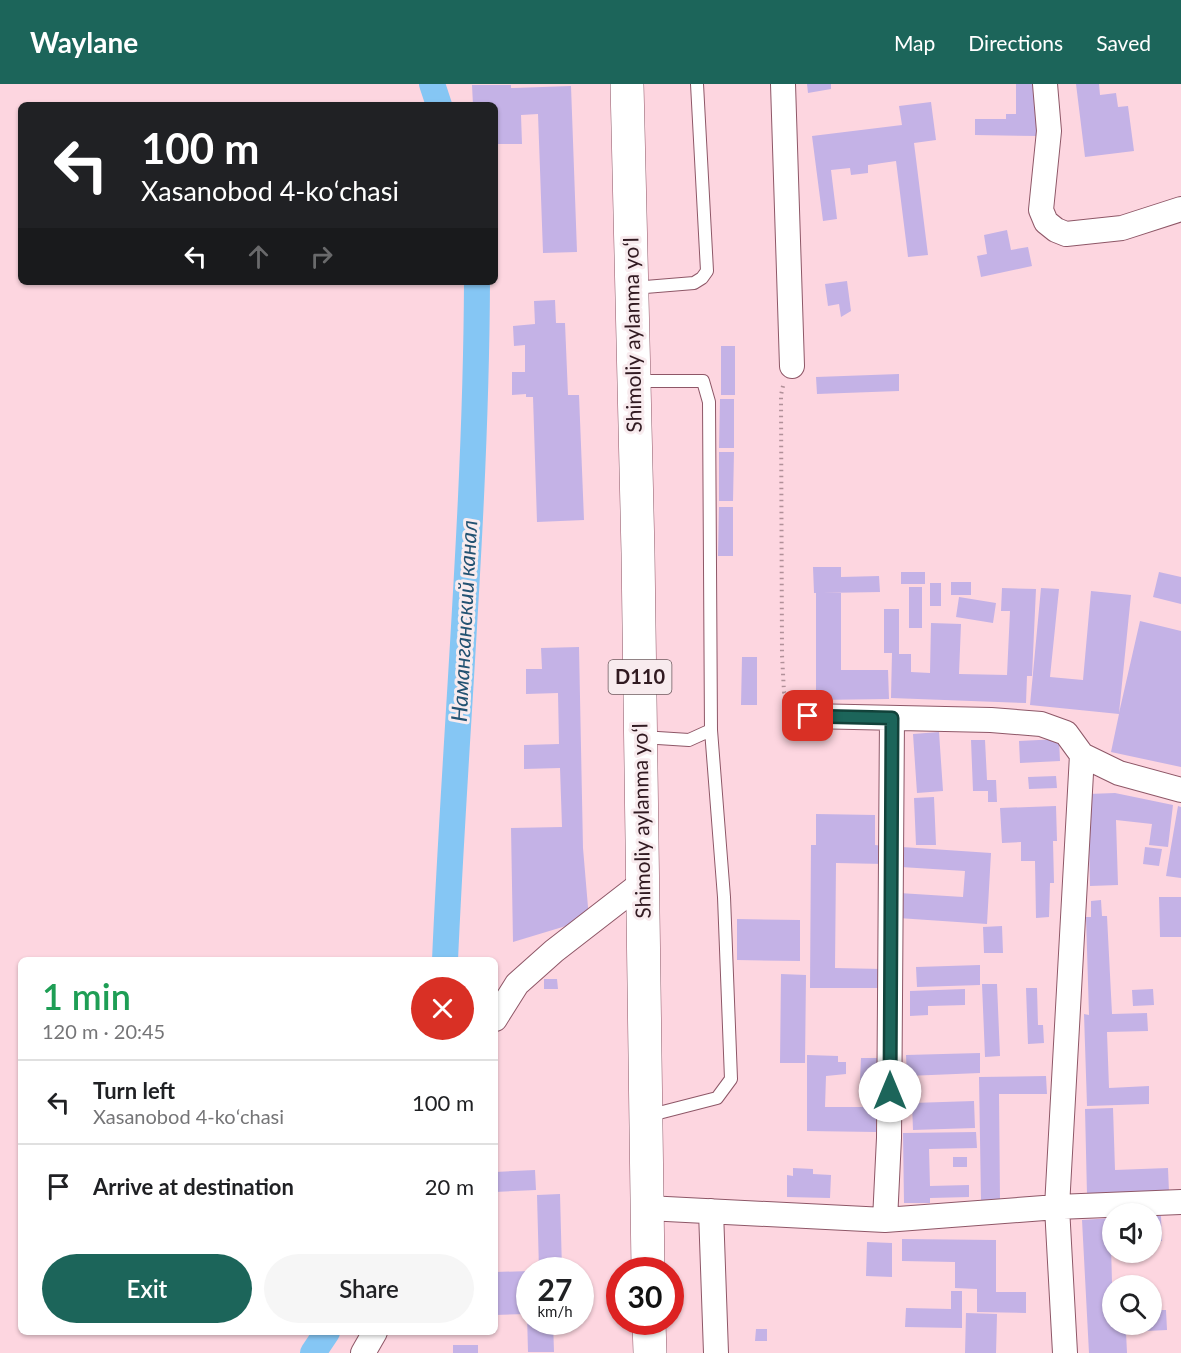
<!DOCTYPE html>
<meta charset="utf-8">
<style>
body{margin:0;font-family:Lato,sans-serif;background:#f6f6f6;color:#202124;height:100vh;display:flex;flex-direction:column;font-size:22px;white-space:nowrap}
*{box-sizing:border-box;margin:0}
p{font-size:20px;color:#757577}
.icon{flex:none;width:33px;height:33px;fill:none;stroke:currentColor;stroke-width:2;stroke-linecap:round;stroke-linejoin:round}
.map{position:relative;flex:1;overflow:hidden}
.drawer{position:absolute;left:18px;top:873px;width:480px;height:378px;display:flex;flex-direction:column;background:#fff;border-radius:9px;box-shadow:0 2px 4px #0004}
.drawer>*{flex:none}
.top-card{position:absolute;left:18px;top:18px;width:480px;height:183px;border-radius:9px;box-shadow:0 2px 4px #0004;background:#202124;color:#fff;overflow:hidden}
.buttons{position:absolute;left:1102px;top:1119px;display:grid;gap:12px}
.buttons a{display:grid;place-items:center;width:60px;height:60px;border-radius:50%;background:#fff;box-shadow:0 2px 4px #0004;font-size:30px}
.speed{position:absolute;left:516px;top:1173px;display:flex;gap:12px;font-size:30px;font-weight:700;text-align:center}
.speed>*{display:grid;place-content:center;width:78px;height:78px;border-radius:50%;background:#fff;box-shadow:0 2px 4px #0004;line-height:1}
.speed small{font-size:15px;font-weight:400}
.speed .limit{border:9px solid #d22;background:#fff;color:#111}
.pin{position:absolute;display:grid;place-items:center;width:51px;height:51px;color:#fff;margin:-26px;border-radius:12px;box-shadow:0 3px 9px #0006}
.me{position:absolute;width:66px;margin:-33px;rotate:0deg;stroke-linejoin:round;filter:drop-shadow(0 0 4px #0008)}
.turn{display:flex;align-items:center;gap:21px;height:126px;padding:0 24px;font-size:27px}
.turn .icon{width:78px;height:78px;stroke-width:2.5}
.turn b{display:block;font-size:42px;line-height:51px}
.lanes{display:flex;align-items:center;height:57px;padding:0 24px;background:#0003;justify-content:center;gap:30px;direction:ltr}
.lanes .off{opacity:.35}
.round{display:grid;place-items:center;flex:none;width:63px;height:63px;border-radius:32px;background:#f6f6f6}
.overview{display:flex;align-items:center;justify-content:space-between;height:102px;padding:0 24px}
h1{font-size:36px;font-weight:600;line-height:45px;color:#1e9e55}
.primary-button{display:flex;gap:12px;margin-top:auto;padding:12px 24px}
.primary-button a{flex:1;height:69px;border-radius:36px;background:#1c655a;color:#fff;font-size:24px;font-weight:600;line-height:69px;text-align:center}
.primary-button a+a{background:#f6f6f6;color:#202124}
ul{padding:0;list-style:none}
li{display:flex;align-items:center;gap:18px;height:84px;padding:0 24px;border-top:2px solid #e0e0e0}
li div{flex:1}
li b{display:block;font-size:22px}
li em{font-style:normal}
header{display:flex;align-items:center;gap:36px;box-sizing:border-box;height:84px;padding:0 30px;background:#1c655a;color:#fff}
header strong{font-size:28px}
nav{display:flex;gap:33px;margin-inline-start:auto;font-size:21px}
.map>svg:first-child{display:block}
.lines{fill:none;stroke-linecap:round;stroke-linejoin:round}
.canal{stroke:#85c6f4;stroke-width:26}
.building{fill:#c4b2e6}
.lane-casing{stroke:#8e5767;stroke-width:14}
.street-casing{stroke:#8e5767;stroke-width:26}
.primary-casing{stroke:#8e5767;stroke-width:34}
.path{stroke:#b19099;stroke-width:4;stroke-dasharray:1.5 4.5;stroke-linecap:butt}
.lane{stroke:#fff;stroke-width:12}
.street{stroke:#fff;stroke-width:24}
.primary{stroke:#fff;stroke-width:33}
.route-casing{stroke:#12423a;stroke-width:15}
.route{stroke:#1c655a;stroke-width:10}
.labels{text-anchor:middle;stroke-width:6;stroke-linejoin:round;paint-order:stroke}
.shield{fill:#f8ebee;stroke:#6d595e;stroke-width:1.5}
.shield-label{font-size:20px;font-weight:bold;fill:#311a21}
.street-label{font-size:21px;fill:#311a21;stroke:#f8ebee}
.water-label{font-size:22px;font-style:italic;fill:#225272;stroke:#f8ebee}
</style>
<header>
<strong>Waylane</strong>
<nav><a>Map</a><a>Directions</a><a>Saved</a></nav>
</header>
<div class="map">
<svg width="1181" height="1269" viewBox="0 0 1181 1269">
<rect width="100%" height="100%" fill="#fdd6e0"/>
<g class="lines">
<!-- canal -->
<path class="canal" d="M432,0l7,21
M445,876c10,-226 31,-452 32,-678
M313,1269l14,-21"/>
</g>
<!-- building -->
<path class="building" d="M807,0h24v5l-23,4z
M1016,0h23v52l-64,-1v-16h31v-5h10z
M1076,0h23l1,11 16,-2 2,14 10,-1 6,45 -49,6z
M472,1h39v3h3l57,-2 6,166 -34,1 -5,-139 -17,1 1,29h-27v-39h-22z
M931,18l5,38 -22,3 14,112 -20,2 -12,-96 -28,4v8l-17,2 -1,-7 -19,2 6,49 -14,2 -11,-85 90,-11 -3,-19z
M1007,146l4,20 17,-3 4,19 -51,11 -4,-21 10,-2 -3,-19z
M847,197l4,30 -10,6 -2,-13 -11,2 -3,-22z
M555,216l1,23h9l3,72h11l5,125 -47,2 -4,-125h-7v-3l-14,1v-23h13v-27l-11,1 -1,-20 22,-2 -1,-23z
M721,262h14v49h-14z
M899,290v17l-82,3 -1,-17z
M720,315h14v49h-15z
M719,368h15l-1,49h-14z
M719,423h14v49h-15z
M813,483h28v10l38,-1 1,16 -57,1h18v77h47l1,29 -73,1v-107h-2z
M901,488h24v12h-24z
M1159,488l22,5v27l-28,-7z
M951,498h20v13h-20z
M930,499h11v23h-11z
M909,503h13v41h-13z
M1002,504l34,1 -4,87h-5l-1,27 -135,-5 1,-45h-8v-44h15v45h12v18l19,1 1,-50 30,1 -2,50 48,1 3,-64h-9z
M1041,504l18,1 -9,88 33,3 8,-89 40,4 -12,118 21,-92 41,10v136l-70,-15 8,-38 -89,-9z
M959,513l37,6 -3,20 -37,-6z
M579,563l4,201 6,71 -76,23 -2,-114 51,-1 -2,-59 -36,1v-24l35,-1 -1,-51 -32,1v-25h16l-1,-21z
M742,573h15v48h-16z
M939,648l4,59 -26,2 -4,-59z
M1059,655l1,22 -40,2 -1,-22z
M971,656h14l2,40h9l1,22h-9v-11h-15z
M1056,692l1,12 -28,1 -1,-12z
M1115,709l58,12 -5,42 -19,-2 3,-21 -36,-4 2,65 -28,1 -2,-92z
M934,713l2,48h-20l-2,-47z
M1056,722l1,35h-4l1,42h-4l-1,34 -13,1 -1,-57h-14v-19l-19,1 -2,-35z
M1178,722l3,1v71l-15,-2z
M816,730l59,1v30l9,1v18l-48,-1 -1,105 47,1v19h-72l1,-143h5z
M902,763l89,6 -4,71 -89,-6 1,-25 64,4 2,-26 -64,-4z
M1145,763l17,2 -3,17 -16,-2z
M1159,813h22v40h-21z
M1101,816l1,16h5l5,98 35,-1 1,18 -41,1 2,56 40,-2v18l-62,2 -3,-92 5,1 -3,-98h5v-16z
M737,835l63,1v41l-63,-1z
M1002,842l1,27h-19l-1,-26z
M980,881v20l-63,2 -1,-20z
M781,890l25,1 -1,88h-25z
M544,895h13l1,10h-14z
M982,900h15l3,72 -15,1z
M1026,904h11l1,37h5l1,18 -16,1z
M965,905v16l-37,1v9l-18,1v-25z
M1153,905l1,16 -21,1 -1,-16z
M980,969v20l-73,3 -1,-21z
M807,971l31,1v6h8v12l-20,2 -1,31h51v25l-69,-1z
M861,974h17v22h-18z
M1046,992l1,18h-48l1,107h-19l-2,-124z
M974,1017l1,27 -62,2 -1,-27z
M1113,1024l2,62 53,-2 1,24 -82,3 -2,-86z
M976,1048l1,16 -48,1 1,37 39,-1v12l-39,1v5h-26l-1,-70z
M953,1073h14v10h-14z
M793,1084l20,1v5l18,1 -1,23 -43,-1v-22l6,1z
M535,1086l1,20 -41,2v-20z
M560,1110l2,76h-23l-2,-75z
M1152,1132h9l1,25h-10z
M1113,1134v25h-2l2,81h39v-14h14l1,20 -41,2 1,21h-38l-7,-133z
M902,1155l94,1v52h30v21l-49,-1v-23l-22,-1v-26l-53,-1z
M867,1158l25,1v34l-26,-1z
M530,1187v51h23l1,30h-26l-1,-38 -32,1v-43z
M951,1207h11v37l-57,-1 1,-19 45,1z
M966,1229l31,1 -1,39h-31z
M756,1245h11v12h-12z
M453,1261h25v8h-25z"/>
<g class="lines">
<!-- lane casing -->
<g class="lane-casing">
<path id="lane" d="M633,204l61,-5 8,-5 5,-7 -10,-187
M635,297h68l6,21 2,328 -22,10 -47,-3
M647,1032l70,-18 14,-19 -7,-182 -13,-167"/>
</g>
<!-- street casing -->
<g class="street-casing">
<path id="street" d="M783,0l9,282
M1045,0l4,47 -8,79 5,12 10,8 10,4 56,-6 59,-19
M808,632l183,4 50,4 25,9 16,22 37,18 62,17
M495,935l22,-35 37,-33 89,-69
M647,1124l238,12 4,-82 3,-420
M711,1127l5,142
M885,1136l172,-13 124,-5
M363,1269l12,-21
M1065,1269l-8,-146 25,-452"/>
</g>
<!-- primary casing -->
<g class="primary-casing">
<path id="primary" d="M627,0l11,469 10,717
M649,1238l1,31"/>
</g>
<!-- path -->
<path class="path" d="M783,302l-2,9 1,260 2,37 5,12"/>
<!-- lane -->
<use href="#lane" class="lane"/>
<!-- street -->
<use href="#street" class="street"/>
<!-- primary -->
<use href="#primary" class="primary"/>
</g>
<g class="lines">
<!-- route casing -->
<g class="route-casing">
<path id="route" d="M808,632l84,2 -2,373"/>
</g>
<!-- route -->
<use href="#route" class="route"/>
</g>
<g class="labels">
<!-- shield labels -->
<rect class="shield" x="608.5" y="576" width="63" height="34" rx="4.5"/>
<g class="shield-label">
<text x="640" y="600">D110</text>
</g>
<!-- street labels -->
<g class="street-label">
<text transform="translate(633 251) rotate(-91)" y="7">Shimoliy aylanma yoʻl</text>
<text transform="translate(642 737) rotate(-91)" y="7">Shimoliy aylanma yoʻl</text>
</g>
<!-- water labels -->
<g class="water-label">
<text transform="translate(464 537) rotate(-87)" y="8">Наманганский канал</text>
</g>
</g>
</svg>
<div class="buttons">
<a><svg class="icon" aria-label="sound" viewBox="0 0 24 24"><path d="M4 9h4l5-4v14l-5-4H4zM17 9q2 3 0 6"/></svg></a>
<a><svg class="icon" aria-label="search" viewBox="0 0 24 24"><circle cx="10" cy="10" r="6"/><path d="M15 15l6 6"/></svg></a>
</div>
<div class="speed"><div>27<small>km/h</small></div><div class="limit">30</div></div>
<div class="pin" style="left:808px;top:632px;background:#d93025"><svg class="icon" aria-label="arrive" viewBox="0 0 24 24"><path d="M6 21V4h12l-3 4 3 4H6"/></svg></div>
<svg class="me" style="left:890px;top:1007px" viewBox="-20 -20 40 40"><circle r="19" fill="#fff"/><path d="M0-13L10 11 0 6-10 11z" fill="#1c655a"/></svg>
<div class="top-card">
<div class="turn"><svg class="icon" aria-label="left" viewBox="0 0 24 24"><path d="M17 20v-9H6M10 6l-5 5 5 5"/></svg><div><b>100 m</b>Xasanobod 4-koʻchasi</div></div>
<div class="lanes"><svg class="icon" aria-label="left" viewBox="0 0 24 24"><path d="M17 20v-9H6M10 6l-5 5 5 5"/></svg><svg class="icon off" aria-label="ahead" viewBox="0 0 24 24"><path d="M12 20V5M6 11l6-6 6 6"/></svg><svg class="icon off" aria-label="right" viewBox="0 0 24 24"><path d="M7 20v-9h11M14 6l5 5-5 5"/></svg></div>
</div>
<section class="drawer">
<div class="overview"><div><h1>1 min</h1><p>120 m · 20:45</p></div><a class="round" style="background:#d93025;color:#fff"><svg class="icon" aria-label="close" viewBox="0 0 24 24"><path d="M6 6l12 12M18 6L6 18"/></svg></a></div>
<ul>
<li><svg class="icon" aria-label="left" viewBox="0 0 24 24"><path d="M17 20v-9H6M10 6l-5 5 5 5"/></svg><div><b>Turn left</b><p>Xasanobod 4-koʻchasi</p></div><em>100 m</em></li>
<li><svg class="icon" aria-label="arrive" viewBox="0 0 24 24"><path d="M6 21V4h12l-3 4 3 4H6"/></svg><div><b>Arrive at destination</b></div><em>20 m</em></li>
</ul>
<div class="primary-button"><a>Exit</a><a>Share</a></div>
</section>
</div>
